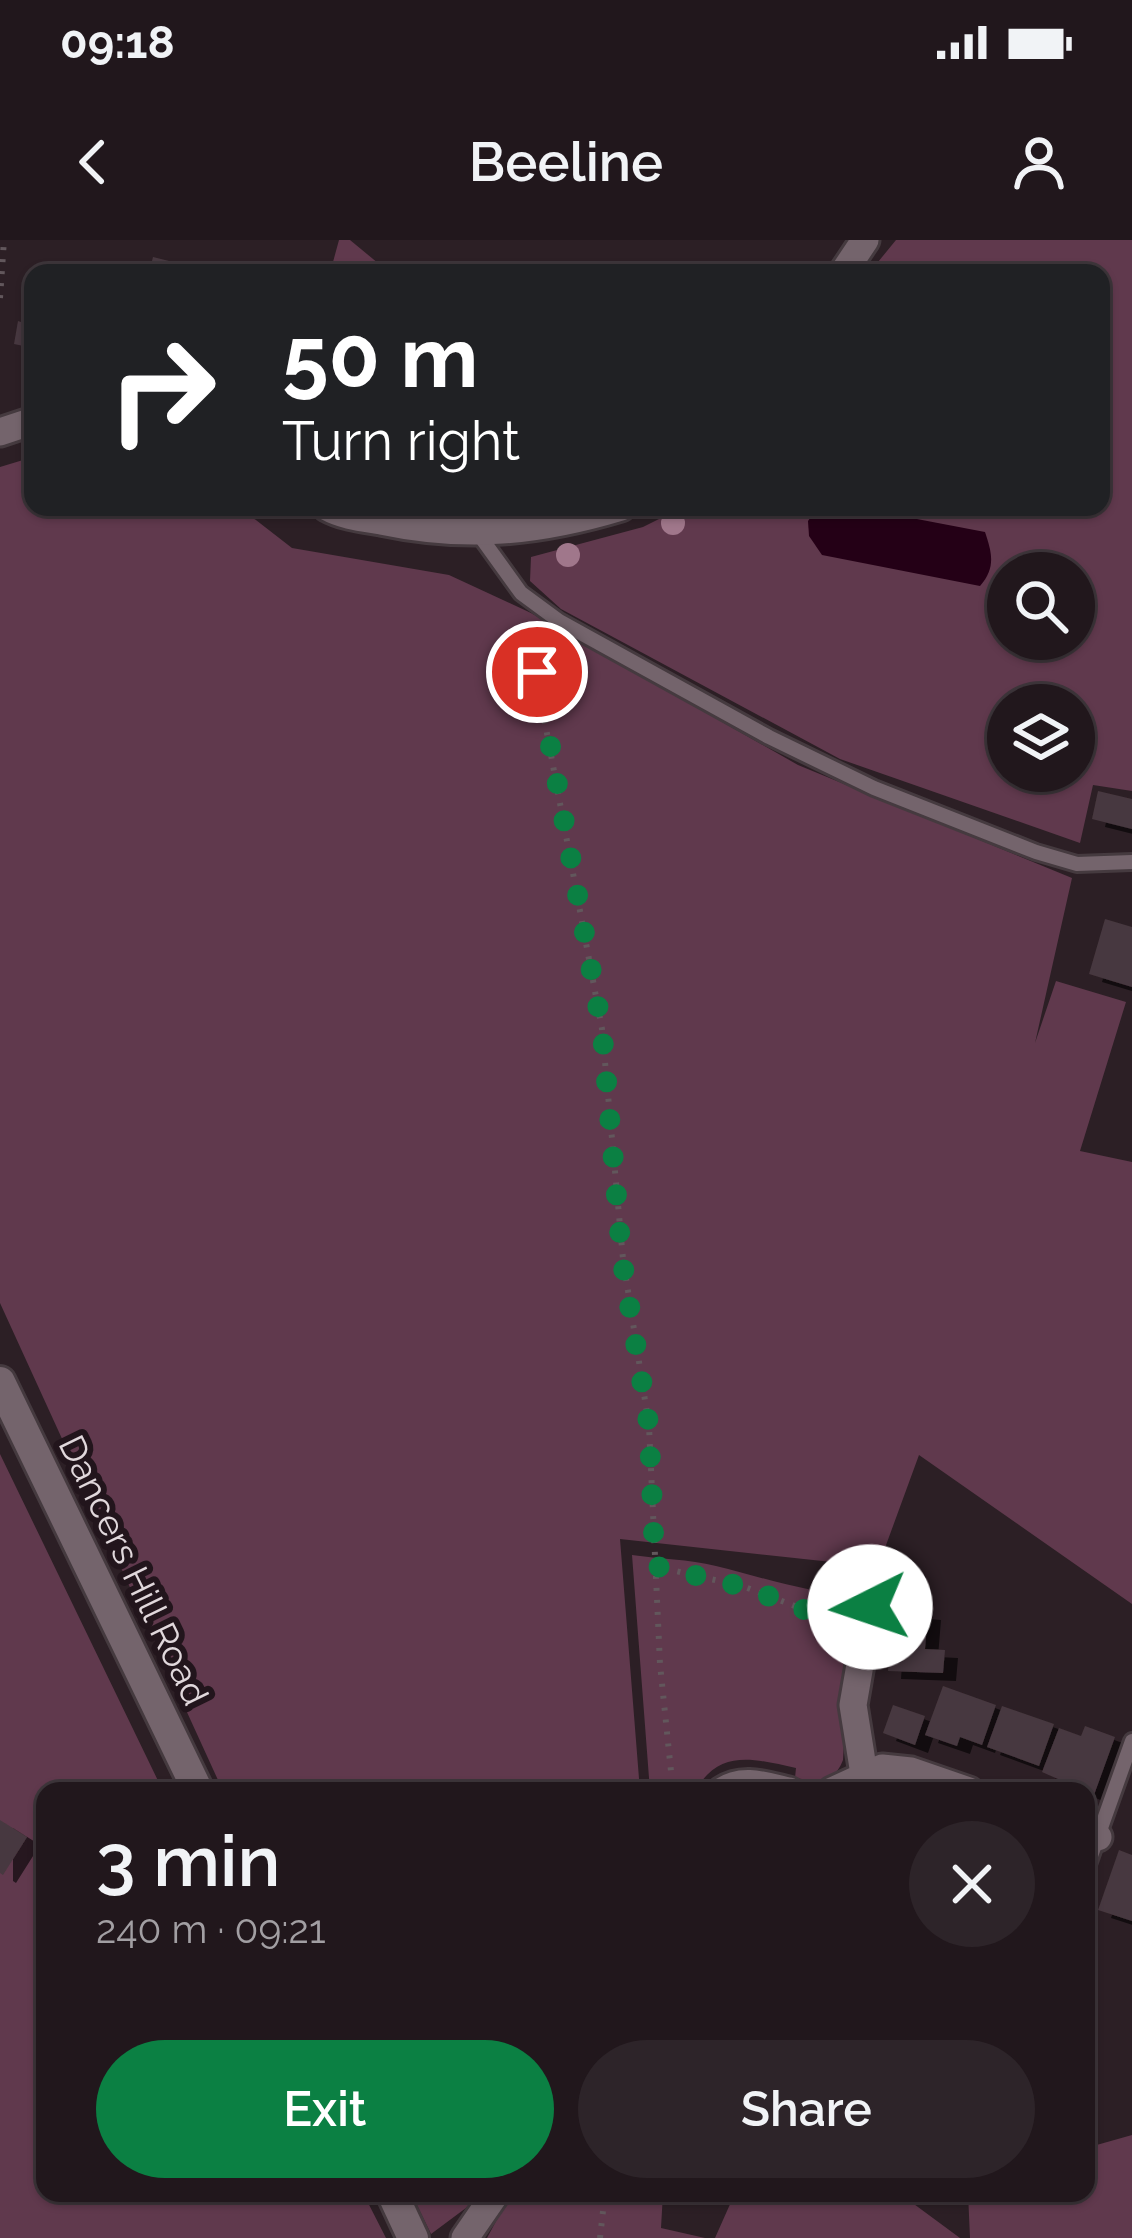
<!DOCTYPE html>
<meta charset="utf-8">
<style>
body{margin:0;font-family:Raleway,sans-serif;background:#2d2429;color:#f1f3f6;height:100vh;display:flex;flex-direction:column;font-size:45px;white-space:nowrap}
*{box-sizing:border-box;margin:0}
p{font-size:39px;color:#a29fa3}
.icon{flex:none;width:66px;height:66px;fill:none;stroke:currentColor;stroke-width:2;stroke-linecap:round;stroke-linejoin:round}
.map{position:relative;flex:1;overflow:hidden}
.panel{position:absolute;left:36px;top:1542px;width:1059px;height:420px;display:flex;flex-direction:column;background:#21171c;border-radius:24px;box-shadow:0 3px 9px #0004,0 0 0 3px #3e363b}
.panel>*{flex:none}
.top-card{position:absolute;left:24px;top:24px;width:1086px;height:252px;border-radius:24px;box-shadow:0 3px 9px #0004,0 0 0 3px #3e363b;background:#202124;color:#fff;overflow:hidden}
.fabs{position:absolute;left:987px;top:312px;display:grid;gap:24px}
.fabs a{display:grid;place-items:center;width:108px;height:108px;border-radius:50%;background:#21171c;box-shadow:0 3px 9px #0004,0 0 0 3px #3e363b;font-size:60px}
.pin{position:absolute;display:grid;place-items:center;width:102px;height:102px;color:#fff;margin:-51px;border:6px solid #fff;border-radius:50%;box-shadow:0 3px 12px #0007}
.me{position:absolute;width:132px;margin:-66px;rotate:266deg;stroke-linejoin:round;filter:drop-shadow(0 0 9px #0008)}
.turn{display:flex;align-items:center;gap:42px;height:252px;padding:0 60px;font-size:54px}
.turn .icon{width:156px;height:156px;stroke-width:2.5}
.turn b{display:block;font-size:84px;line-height:102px}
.round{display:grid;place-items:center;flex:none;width:126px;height:126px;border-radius:63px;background:#2d2429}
.overview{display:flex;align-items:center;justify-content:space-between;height:204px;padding:0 60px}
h1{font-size:72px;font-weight:600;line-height:90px}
.primary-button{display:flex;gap:24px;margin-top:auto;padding:24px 60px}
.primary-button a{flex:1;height:138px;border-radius:72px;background:#0b8043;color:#fff;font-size:48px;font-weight:600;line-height:138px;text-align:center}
.primary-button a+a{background:#2d2429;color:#f1f3f6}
.status{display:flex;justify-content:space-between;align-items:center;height:84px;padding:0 60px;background:#21171c;direction:ltr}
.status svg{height:33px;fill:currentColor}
header{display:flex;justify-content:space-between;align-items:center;height:156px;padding:0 60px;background:#21171c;font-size:54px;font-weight:600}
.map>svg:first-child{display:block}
.green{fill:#60394d;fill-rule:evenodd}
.water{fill:#240016}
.building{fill:#47383f;filter:url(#shadow)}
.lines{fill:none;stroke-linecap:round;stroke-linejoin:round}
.lane-casing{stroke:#453a3f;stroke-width:20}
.street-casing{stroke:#453a3f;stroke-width:33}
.secondary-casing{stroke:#453a3f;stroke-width:36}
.path{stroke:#62575c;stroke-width:6;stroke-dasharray:3 9;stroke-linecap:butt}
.lane{stroke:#74646c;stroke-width:14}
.street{stroke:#74646c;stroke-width:27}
.secondary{stroke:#74646c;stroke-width:30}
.tree{fill:#a0778b}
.route{stroke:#0b8043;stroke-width:21;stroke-dasharray:0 37.8}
.labels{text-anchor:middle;stroke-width:12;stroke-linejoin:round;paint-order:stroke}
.street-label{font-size:36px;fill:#e1d8dc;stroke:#22151c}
</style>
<div class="status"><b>09:18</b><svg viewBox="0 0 49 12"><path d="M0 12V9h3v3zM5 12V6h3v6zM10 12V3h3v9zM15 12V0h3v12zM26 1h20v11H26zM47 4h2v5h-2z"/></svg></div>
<header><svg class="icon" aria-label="back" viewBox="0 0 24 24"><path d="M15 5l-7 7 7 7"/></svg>Beeline<svg class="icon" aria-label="person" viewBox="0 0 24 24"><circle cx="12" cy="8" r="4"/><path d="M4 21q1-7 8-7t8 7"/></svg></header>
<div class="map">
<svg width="1132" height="1998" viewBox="0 0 1132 1998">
<defs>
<filter id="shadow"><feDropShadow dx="13" dy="8" stdDeviation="0" flood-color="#0009"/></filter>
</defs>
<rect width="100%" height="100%" fill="#2c1f25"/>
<!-- green -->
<path class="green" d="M339,0h11l40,33h-60z
M896,0h236v551l-39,-6 -13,58 -240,-84 -279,-150 -31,-28 1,-24 112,-30 40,-20h418v-234h-232zM1008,333h66v66h-66zM1008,465h66v66h-66z
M33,217v50h206l53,41 157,27 82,38 267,152 274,113 -37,165 21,-62 70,21 -46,149 52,11v442l-213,-149 -41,112 -258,-28 20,252h-417l-223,-488v-836z
M0,1214l163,337h-118v402h318l23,45h-386z
M632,1315c27,4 57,4 84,11 49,12 94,28 146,30l-14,71 -5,93c-9,24 -27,21 -48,18l1,-10c-42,-9 -76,-20 -101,23h-45z
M1132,1895v103h-162l-2,-45h118v-45z
M411,1953h65l-6,12 -39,29z
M511,1953h152l-2,35 44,10h-218z
M735,1953h54l24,5 86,-5 61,45h-245z"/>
<!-- water -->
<path class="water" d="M826,267h28l131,25c7,21 11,36 -5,54l-158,-31 -13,-19 -1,-15 8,-11z"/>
<!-- building -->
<path class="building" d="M153,17l28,7 -2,9h-30z
M28,55l5,1v52l-19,-4 4,-23 6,2z
M1098,551l34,8v30l-40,-10z
M1105,679l27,8v60l-43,-13z
M892,1369l36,3 -3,37 20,1 -2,23 -55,-2z
M943,1446l53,19 -14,40 -22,-8 -3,9 -32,-11z
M893,1465l32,11 -10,29 -32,-12z
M1002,1466l52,18 -15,42 -52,-19z
M1085,1486l30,11 -21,58 -52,-23 17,-44 22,8z
M0,1580l27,17 -24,38 -3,-2z
M1119,1610l13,5v66l-34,-11z"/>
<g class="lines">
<!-- lane casing -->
<g class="lane-casing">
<path id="lane" d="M477,292l44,61 38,28 210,116 105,51 162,64 41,12 55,-2
M1086,1630l46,-129"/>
</g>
<!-- street casing -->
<g class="street-casing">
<path id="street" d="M843,33l22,-33
M0,192l33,-11
M327,267c16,9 36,11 54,14 85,18 157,11 240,-14
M864,1534l-11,-69 17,-98
M722,1551c21,-14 44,-5 67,0
M832,1551l50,-23 29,3 58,20
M1086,1593l12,4
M465,1998l31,-45"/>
</g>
<!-- secondary casing -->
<g class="secondary-casing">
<path id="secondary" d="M0,1142l198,409
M392,1953l21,45"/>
</g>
<!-- path -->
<path class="path" d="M0,58l4,-58
M527,386l75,403 21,230 26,167 11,238 13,127
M654,1326l91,21 63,24h34
M600,1998l5,-45"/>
<!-- lane -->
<use href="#lane" class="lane"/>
<!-- street -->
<use href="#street" class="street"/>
<!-- secondary -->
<use href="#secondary" class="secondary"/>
</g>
<!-- trees -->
<g class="tree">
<circle cx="673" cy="283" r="12"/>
<circle cx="568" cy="315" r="12"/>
</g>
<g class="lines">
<!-- route -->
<path class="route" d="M537,432l65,357 20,230 27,167 6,140 90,21 63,24 62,-4"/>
</g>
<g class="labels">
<!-- street labels -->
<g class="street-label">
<text transform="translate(134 1330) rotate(64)" y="13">Dancers Hill Road</text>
</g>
</g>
</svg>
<div class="fabs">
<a><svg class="icon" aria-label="search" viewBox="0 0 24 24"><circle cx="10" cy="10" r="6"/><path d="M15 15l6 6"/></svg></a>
<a><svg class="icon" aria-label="layers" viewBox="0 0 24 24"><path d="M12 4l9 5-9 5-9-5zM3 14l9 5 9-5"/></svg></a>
</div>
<div class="pin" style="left:537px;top:432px;background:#d93025"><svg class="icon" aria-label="arrive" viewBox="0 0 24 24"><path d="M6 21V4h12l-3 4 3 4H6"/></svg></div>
<svg class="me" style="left:870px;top:1367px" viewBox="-20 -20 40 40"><circle r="19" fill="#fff"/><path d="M0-13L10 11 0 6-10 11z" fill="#0b8043"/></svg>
<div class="top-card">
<div class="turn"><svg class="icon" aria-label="right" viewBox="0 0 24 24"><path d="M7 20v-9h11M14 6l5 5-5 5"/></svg><div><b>50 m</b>Turn right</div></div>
</div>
<section class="panel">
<div class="overview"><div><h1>3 min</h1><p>240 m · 09:21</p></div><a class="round"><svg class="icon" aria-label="close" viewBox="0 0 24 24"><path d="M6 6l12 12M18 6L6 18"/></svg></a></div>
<div class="primary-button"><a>Exit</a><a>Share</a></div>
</section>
</div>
